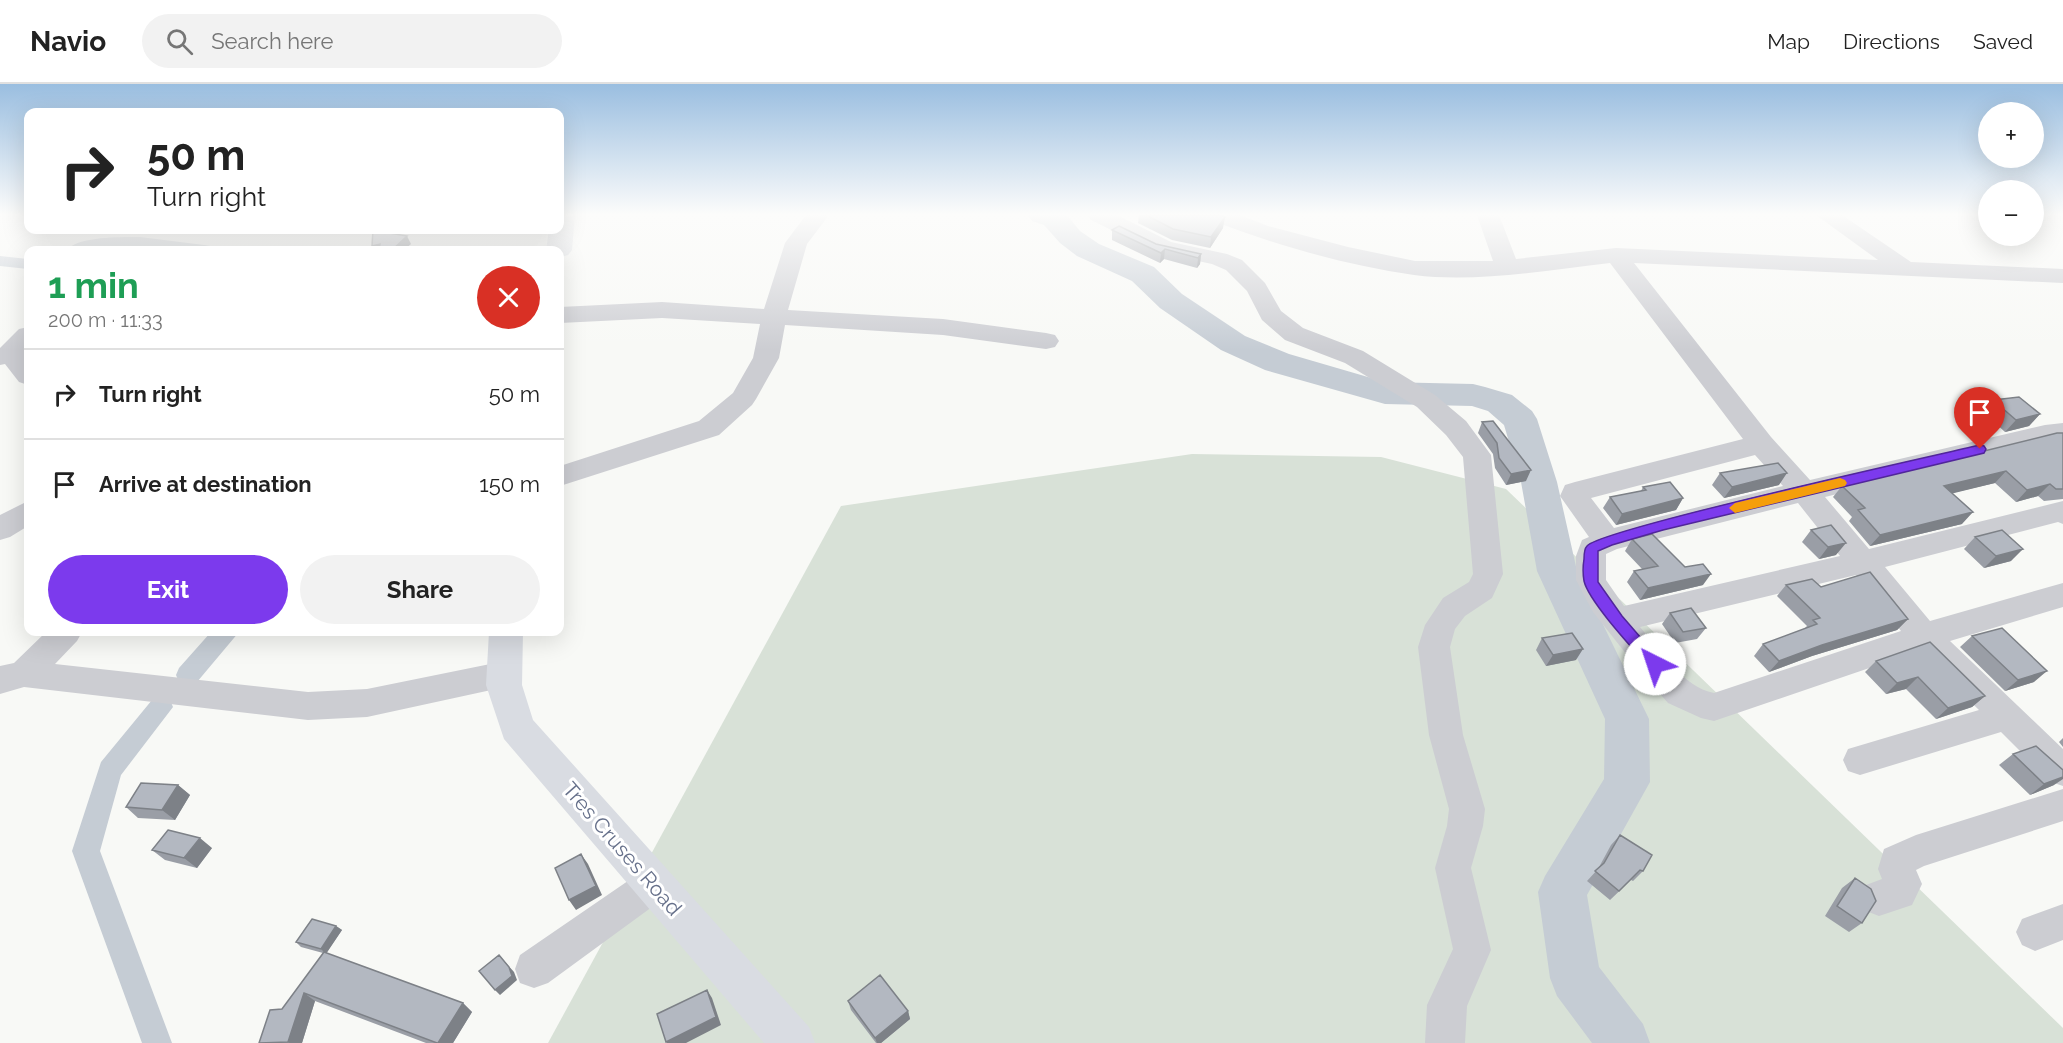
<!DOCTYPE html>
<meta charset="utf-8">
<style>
body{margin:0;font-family:Raleway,sans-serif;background:#f2f2f2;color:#222;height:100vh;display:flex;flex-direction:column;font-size:22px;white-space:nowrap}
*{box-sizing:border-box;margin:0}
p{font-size:20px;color:#767676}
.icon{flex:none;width:33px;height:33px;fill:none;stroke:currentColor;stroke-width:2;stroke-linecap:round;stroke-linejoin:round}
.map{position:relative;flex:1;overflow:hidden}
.details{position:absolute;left:24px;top:162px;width:540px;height:390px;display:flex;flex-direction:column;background:#fff;border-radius:12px;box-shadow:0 6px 24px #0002}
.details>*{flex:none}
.banner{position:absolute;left:24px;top:24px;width:540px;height:126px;border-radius:12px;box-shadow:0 6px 24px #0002;background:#fff;color:#222;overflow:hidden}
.controls{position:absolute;left:1978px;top:18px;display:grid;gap:12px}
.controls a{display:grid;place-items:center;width:66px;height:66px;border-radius:50%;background:#fff;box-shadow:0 6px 24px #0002;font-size:30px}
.pin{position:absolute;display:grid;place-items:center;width:51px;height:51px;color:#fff;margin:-62px -26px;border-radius:50% 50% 50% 0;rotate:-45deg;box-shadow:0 0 6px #0007}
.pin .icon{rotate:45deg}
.me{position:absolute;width:66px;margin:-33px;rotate:319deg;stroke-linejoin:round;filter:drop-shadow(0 0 4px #0008)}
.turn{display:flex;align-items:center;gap:21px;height:126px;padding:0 24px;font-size:27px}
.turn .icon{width:78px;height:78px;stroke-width:2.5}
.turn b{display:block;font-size:42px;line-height:51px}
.round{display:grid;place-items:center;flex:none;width:63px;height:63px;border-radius:32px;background:#f2f2f2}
.head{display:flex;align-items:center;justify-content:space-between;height:102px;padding:0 24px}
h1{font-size:36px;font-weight:700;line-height:45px;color:#1e9e55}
.primary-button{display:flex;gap:12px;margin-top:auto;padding:12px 24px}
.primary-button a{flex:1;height:69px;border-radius:36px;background:#7c3aed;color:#fff;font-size:24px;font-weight:700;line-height:69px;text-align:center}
.primary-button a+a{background:#f2f2f2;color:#222}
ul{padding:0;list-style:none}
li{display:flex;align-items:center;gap:18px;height:90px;padding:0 24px;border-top:2px solid #e0e0e0}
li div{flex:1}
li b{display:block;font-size:22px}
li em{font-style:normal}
header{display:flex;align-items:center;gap:36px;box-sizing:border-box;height:84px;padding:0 30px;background:#fff;border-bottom:2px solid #e0e0e0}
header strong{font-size:28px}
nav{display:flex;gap:33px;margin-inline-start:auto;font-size:21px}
.search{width:420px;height:54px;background:#f2f2f2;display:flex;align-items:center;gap:15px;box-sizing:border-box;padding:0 21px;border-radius:33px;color:#767676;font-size:22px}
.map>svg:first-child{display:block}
.green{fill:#d8e1d7}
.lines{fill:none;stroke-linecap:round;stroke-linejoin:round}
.canal{fill:#c5ccd4;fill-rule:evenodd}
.river{fill:#c5ccd4;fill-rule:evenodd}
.minor{fill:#cccdd2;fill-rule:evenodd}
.major{fill:#d9dce2;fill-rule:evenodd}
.wall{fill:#9a9ea6}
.shaded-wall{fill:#7d8187}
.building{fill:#b3b8c1;stroke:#7d8187;stroke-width:1.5}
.route{fill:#7c3aed;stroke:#51269a;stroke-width:1.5}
.slow{fill:#f59e0b}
.labels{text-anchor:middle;stroke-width:6;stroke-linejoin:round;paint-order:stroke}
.near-street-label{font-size:21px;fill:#66708a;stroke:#fff}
</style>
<header>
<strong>Navio</strong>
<div class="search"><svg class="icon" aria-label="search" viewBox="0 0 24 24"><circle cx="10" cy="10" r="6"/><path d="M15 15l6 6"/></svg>Search here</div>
<nav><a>Map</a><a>Directions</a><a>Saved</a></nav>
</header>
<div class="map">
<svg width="2063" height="959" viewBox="0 0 2063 959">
<rect width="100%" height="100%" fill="#f8f9f6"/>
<!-- green -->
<path class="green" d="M1192,370l189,3 125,32 557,539v15h-1515l293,-537z"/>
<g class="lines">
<!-- canal -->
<path class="canal" d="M140,153l64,8 6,1 3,4c-30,3 -60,-4 -90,-3 -18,0 -37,5 -56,3 11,-14 56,-13 73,-13z
M0,172l28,3v10l-28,-3z
M211,548h28l-42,50 -9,3 -9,-3 -3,-7 3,-7z
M161,612l9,4 3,7 -52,68 -21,76 72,192h-30l-70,-192 29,-89 51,-62z"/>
<!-- river -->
<path class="river" d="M1028,131h39l13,16 19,13 55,23 28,27 63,42 44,18 96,28 88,2 12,3 27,8 20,16 5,8 20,63 20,89 72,148 1,63 -63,113 12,72 44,57 7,19h-58l-35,-47 -7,-18 -12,-86 7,-16 59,-97 1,-60 -68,-148 -16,-89 -17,-57 -16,-14 -16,-5 -87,-2 -120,-34 -44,-20 -61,-42 -28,-27 -55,-25 -17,-13 -16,-18 -12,-4z"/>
<!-- minor -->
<path class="minor" d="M806,131h23l-22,29 -19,66 155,9 103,14 9,2 4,6 -4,6 -9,2 -103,-14 -158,-10 -6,33 -23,41 -4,6 -33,30 -159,51v-20l139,-45 34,-28 20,-35 7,-34 -98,-6 -102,5v-16l102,-5 102,7 21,-66z
M1088,131h29l54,27 56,12 15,6 23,23 16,28 22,17 60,23 72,44 31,26 25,34 12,119 -11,24 -27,18 -10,13 -5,18 13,88 22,74 -2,17 -12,42 20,82 -24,56 -2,37h-40l2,-38 26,-56 -18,-81 12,-42 2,-17 -20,-74 -11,-88 7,-22 18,-27 26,-16 4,-8 -10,-117 -17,-22 -29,-28 -72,-44 -60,-23 -23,-20 -15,-29 -21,-21 -14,-6 -56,-12 -65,-32z
M1208,131h32l28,11 80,21 67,14h78l-16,-46h22l17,44 100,-11 262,12 -62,-45h26l69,47 152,7v14l-429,-20 137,174 39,43 235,-55 18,-2v18l-18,2 -220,54 44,52 194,-48v23l-5,-2 -173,45 45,54 133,-38v24l-113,34 113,108v37l-12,-4 -50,-50 -141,43 -12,-4 -5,-11 5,-11 131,-39 -60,-59 -205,70 -13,-3 -33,-15 -33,-38 -42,-53 -17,-32v-24l6,-16 7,-3 -29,-41 5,-11 10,-3 168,-43 -133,-176c-62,7 -134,20 -196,12 -69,-10 -139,-30 -203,-55zM1755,371l28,31 -169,42 -23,-30zM1798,419l42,53 -216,50 -18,-26v-26l11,-5zM1856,491l45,56 -187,62c-31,-6 -54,-43 -74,-66z
M28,243v22l-4,5 4,5v26l-9,-3 -14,-18 -5,1v-17l19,-19z
M28,417v25l-18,11 -10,3v-25z
M46,548h36l-5,9 -22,23 253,28 59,-3 138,-28 11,3 5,10 -5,10 -11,3 -138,30 -59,3 -284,-33 -24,7v-28l14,-3z
M2063,705v32l-139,45 -8,4 6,14 -10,21 -33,11 -13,-5 -6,-13 6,-13 16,-6 -4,-10 6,-20 32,-14z
M654,782l13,6 6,12 -6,12 -119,87 -14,5 -14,-5 -5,-14 5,-14 121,-83z
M2063,820v36l-28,11 -13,-6 -6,-13 6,-13z"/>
<!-- major -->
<path class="major" d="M560,131h15l-3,35 -4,5 -8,2v-7h-14l3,-20h11z
M489,548h34l-1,53 11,35 276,307 6,16h-51l-260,-304 -18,-54z"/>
</g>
<!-- wall -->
<path class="wall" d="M1139,131h81l3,13 -13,20 -38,-8 -34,-17z
M1112,146l44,14 45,10 -1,10 -3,4 -33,-9 -4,4 -48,-23z
M1993,316l47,14 -11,12 -24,6 -22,-20z
M1482,338l44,59 -20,4 -11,-17 -2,-14 -15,-21z
M2063,349v66l-19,2 -6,-5 -22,6 -21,-19 -43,10 10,31 -92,22 -21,-25 3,-4 -19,-20 9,-11z
M1720,389l59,12 -55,13 -12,-13z
M1643,403l40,11 -7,12 -60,15 -13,-17 7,-11 31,-6z
M1811,446l25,25 -17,4 -17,-17z
M1975,453l36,24 -27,7 -20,-19z
M1632,455l71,46 -63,15 -13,-18 7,-11 8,-2 -17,-18z
M1786,501l35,2 87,32 -11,11 -85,26 -43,16 -15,-16 9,-12 41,-15 3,-3 -30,-30z
M1670,529l36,15 -9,11 -22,4 -13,-19z
M1972,552l62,46 -29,9 -45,-44z
M1542,554l34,22 -30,6 -10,-16z
M1876,577l109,35 -13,11 -36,12 -30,-30 -20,5 -21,-22z
M2063,654v9l-4,-5z
M2013,670l41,31 -24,10 -31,-30z
M178,701l12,10 -15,25 -37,-2 -12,-11z
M1620,751l23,36 -10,10 -2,-1 -21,20 -23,-19 11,-12 13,-24z
M212,764l-15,20 -32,-8 -13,-10z
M1855,794l7,45 -13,9 -24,-16 17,-28z
M336,842l6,4 -16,23 137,50 9,9 -19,31h-27l-111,-42 -13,42h-43l64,-90 -22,-6 -5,-5z
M848,917l60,10 2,8 -29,24h-5l-25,-33z"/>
<!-- shaded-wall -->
<path class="shaded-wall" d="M1225,133l-2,11 -13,20 1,-11z
M407,152l4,8 -7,6h-12z
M380,160l3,6h-9l-2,-4z
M1165,165l-1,10 -4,4 1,-10z
M1201,170l-1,10 -3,4 1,-10z
M2040,330l-11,12 -24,6 11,-12z
M1531,386l-5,11 -20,4 5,-11z
M2006,387l-11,12 -61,15 10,-12z
M1787,389l-8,12 -55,13 8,-11z
M2050,400l-12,12 -22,6 11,-12z
M1683,414l-7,12 -60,15 6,-11z
M1973,428l-11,12 -92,22 10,-11z
M1846,459l-10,12 -17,4 9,-12z
M2023,465l-12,12 -27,7 12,-12z
M1711,490l-8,11 -63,15 8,-12z
M1908,535l-11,11 -85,26 -43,16 10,-11 43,-16z
M1583,565l-7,11 -30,6 7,-11z
M2047,587l-13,11 -29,9 13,-11z
M1918,593l-12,12 -20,5 11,-11z
M1985,612l-13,11 -36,12 12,-11z
M2063,693v2l-9,6 -24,10 14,-11z
M178,701l12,10 -15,25 -13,-10z
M200,754l12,10 -15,20 -13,-10z
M581,770l7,10 14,31 -26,15 -7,-10z
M336,842l6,4 -16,24 -5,-5z
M499,871l15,17 3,8 -17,15 -5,-5z
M707,906l5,8 9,27 -35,18h-19l-1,-1z
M304,909l11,8 -13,42h-13l-1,-1z
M463,919l9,9 -19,31h-15z
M908,927l2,8 -29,24h-4l-2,-5z"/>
<!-- building -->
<path class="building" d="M1146,131h74l5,2 -14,20 -38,-8z
M1119,142l37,18 45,10 -3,4 -33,-9 -4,4 -49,-23z
M373,146h17l-1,3 18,3 -15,14h-13l1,-6 -8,2z
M2019,313l21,17 -24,6 -23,-20z
M1493,337l38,49 -20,4 -12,-16 -2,-15 -15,-21z
M2057,349h6v56h-7l-6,-5 -23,6 -21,-19 -62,15 29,26 -93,23 -22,-25 7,-2 -23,-22z
M1778,379l9,10 -55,14 -12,-14z
M1670,398l13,16 -61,16 -12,-17 36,-7 -3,-3z
M1831,441l15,18 -18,4 -17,-17z
M2002,446l21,19 -27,7 -21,-19z
M1652,450l33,33 18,-3 8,10 -63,14 -14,-17 24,-5 -26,-27z
M1870,488l38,47 -86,26 -43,16 -16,-17 54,-20 -4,-4 7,-2 -34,-33 26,-6 9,8z
M1691,524l15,20 -23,4 -13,-19z
M2002,544l45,43 -29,9 -46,-44z
M1572,549l11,16 -30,6 -11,-17z
M1930,558l55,54 -37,12 -30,-31 -21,6 -21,-22z
M2036,662l27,24v7l-19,7 -31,-30z
M141,699l37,2 -16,25 -36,-3z
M168,746l32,8 -16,20 -32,-8z
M1620,751l32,20 -9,16 -3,-1 -21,21 -24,-20 9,-8z
M581,770l15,32 -27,14 -14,-32z
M1855,794l16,11 5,12 -14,22 -25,-17z
M312,835l24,7 -15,23 -25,-7z
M324,868l139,51 -25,40h-1l-133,-50 -16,49 -29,1 11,-33 12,-1z
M499,871l10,12 3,9 -17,14 -16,-19z
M880,891l28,36 -33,27 -27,-37z
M707,906l9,27 -50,25 -9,-28z"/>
<!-- sky -->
<linearGradient id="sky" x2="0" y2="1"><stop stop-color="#9abee0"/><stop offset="0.49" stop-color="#fcfcfb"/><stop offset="1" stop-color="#fcfcfb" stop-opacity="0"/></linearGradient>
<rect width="2063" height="266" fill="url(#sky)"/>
<!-- route -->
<path class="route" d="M1980,361l4,1 2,3 -2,4 -321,77 -51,15 -14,6v31l24,34 38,44 3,4 -3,4h-10c-15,-17 -61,-66 -66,-87 -1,-6 -1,-16 0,-22 0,-4 0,-10 3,-13 13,-17 346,-90 393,-101z"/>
<!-- slow -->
<path class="slow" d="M1840,394l5,2 2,3 -2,3 -110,27 -6,-5 6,-5z"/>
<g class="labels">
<!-- near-street labels -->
<g class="near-street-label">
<text transform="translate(622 765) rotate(49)" y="7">Tres Cruses Road</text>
</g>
</g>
</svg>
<div class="controls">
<a>+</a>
<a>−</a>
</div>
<div class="pin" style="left:1980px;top:365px;background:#d93025"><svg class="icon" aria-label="arrive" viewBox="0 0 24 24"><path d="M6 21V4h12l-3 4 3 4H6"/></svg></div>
<svg class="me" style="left:1655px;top:580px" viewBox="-20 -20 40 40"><circle r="19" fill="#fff"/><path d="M0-13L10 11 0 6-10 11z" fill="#7c3aed"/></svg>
<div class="banner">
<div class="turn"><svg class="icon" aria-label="right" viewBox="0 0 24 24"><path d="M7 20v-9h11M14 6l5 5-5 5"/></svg><div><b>50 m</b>Turn right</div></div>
</div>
<section class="details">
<div class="head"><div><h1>1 min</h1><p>200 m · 11:33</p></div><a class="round" style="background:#d93025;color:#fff"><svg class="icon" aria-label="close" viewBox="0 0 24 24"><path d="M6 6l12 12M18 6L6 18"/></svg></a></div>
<ul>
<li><svg class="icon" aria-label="right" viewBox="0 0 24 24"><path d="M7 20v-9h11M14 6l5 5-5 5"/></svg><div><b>Turn right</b></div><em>50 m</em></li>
<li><svg class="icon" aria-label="arrive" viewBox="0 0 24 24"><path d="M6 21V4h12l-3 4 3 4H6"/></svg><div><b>Arrive at destination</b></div><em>150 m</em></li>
</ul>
<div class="primary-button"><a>Exit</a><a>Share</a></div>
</section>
</div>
